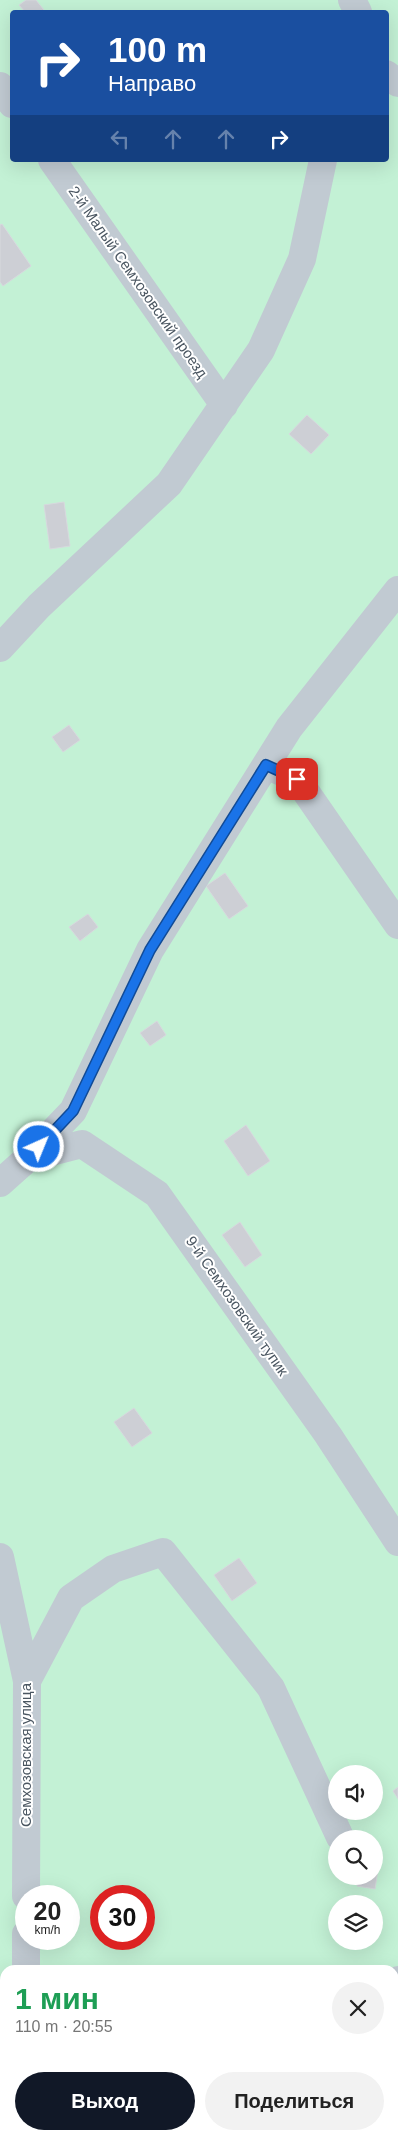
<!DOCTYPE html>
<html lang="ru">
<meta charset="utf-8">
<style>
body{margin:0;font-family:Helvetica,sans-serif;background:#f2f2f2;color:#222;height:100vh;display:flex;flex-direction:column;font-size:19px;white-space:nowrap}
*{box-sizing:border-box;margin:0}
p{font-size:16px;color:#767676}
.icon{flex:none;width:28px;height:28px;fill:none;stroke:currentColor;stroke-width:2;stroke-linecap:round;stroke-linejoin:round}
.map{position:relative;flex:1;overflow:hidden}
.side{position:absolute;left:0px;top:1965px;width:399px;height:175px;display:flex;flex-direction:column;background:#fff;border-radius:15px 15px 0 0;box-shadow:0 5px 20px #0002}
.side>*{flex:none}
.top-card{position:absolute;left:10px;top:10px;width:379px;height:152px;border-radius:5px;box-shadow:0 5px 20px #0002;background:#1a4fa0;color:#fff;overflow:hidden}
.controls{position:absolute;left:328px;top:1765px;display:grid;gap:10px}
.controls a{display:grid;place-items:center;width:55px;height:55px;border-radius:50%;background:#fff;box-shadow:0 5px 20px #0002;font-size:25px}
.speed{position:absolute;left:15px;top:1885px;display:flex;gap:10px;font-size:25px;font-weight:700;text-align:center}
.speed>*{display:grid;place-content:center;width:65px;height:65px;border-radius:50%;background:#fff;box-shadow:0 5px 20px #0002;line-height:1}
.speed small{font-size:12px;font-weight:400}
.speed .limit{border:8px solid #d22;background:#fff;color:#111}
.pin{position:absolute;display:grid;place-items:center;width:42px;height:42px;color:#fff;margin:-21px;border-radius:10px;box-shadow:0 2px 8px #0006}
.me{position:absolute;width:55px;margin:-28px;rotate:44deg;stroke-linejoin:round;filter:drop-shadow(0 0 4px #0008)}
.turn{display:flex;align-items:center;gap:18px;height:105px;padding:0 15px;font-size:22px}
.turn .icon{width:65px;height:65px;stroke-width:2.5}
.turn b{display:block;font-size:35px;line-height:42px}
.lanes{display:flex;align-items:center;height:48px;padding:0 15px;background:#0003;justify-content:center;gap:25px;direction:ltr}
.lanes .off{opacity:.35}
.round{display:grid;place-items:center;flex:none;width:52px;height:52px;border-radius:26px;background:#f2f2f2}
.head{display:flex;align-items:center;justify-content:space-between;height:85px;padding:0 15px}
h1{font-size:30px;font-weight:700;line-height:38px;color:#1e9e55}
.action{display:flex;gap:10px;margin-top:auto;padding:10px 15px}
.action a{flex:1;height:58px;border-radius:30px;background:#111827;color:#fff;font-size:20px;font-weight:700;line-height:58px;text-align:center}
.action a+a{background:#f2f2f2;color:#222}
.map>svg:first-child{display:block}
.green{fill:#c3f1d5;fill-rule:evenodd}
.building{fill:#cdcfd5;stroke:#d7d9de}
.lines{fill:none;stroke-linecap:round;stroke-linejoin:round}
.minor{stroke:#c1cad2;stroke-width:28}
.route-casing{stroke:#114b97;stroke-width:12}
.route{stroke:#1a73e8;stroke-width:9}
.labels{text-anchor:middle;stroke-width:4;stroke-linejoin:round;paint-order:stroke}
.street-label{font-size:15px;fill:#4a5661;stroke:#fff}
</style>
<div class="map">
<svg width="398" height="2140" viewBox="0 0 398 2140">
<rect width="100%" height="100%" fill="#f5f3f3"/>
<!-- green -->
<path class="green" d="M0,0h398v2140h-398zM12,12h374v148h-374zM336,1774h38v37h-38zM336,1839h38v37h-38zM26,1896h43v43h-43zM101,1896h43v43h-43zM336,1904h38v37h-38zM5,1970h389v165h-389z"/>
<!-- building -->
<path class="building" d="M26,0h10l8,10 -3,2h-16l-6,-7z
M2,224l29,42 -28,20 -3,-4v-57z
M307,415l22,20 -18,19 -22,-20z
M64,502l6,44 -20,3 -6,-44z
M69,725l11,15 -17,12 -11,-15z
M225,873l23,33 -19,13 -23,-33z
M88,914l10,13 -18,14 -11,-14z
M157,1021l9,14 -16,11 -10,-13z
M246,1125l24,36 -22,15 -24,-35z
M240,1222l22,33 -17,12 -23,-32z
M134,1408l18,25 -20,14 -18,-25z
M239,1558l18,25 -25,18 -18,-26z
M398,1787v12l-5,-8z
M374,1862l5,1 -4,26 -18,-3 1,-10h16z"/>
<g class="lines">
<!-- minor -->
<path class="minor" d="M352,0l6,12
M386,74l12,9
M0,86l12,18
M52,160l172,245
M0,648l39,-42 130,-122 92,-134 41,-91 21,-99
M266,765l31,14 101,146
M28,1158l54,-14 75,50 171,241 70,107
M0,1183l28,-25 45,-47 77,-161 139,-222 109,-138
M0,1557l27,124 -1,215
M27,1681l44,-83 42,-29 50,-17 108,136 69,149
M26,1970v-36
M394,1982l4,-2
M25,2140l1,-5
M57,2140l5,-5"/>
</g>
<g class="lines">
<!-- route casing -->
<g class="route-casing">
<path id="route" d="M39,1147l34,-36 77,-161 116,-185 31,14"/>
</g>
<!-- route -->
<use href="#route" class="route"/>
</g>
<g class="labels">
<!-- street labels -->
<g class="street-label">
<text transform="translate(138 282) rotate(55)" y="5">2-й Малый Семхозовский проезд</text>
<text transform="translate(237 1306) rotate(55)" y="5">9-й Семхозовский тупик</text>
<text transform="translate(26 1755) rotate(-90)" y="5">Семхозовская улица</text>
</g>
</g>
</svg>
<div class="controls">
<a><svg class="icon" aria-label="sound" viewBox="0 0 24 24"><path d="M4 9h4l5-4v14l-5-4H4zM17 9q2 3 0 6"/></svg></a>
<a><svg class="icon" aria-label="search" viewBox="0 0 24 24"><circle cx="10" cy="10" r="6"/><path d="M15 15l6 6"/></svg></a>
<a><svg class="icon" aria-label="layers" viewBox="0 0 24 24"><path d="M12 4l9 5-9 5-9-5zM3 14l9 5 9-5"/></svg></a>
</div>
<div class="speed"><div>20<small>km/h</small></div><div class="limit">30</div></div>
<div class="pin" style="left:297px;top:779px;background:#d93025"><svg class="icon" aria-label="arrive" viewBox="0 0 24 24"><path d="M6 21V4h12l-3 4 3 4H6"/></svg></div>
<svg class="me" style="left:39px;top:1147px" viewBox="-20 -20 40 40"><circle r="17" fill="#1a73e8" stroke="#fff" stroke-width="3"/><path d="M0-11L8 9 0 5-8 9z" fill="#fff"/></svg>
<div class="top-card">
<div class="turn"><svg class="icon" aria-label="right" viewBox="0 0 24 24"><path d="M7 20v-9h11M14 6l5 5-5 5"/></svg><div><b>100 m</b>Направо</div></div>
<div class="lanes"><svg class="icon off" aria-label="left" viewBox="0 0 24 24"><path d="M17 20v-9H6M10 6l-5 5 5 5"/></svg><svg class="icon off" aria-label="ahead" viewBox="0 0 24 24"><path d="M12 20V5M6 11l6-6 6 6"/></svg><svg class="icon off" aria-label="ahead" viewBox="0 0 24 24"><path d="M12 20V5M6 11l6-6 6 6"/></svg><svg class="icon" aria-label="right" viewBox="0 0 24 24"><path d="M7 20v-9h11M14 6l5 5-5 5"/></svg></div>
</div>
<section class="side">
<div class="head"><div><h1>1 мин</h1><p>110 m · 20:55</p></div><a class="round"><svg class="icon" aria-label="close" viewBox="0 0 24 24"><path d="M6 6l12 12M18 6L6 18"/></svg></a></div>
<div class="action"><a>Выход</a><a>Поделиться</a></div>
</section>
</div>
